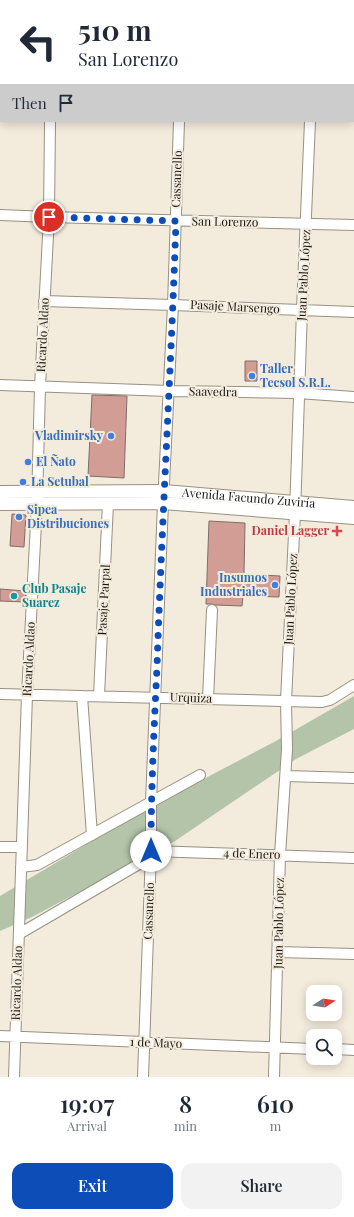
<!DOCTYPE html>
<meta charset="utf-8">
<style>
body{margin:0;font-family:"Playfair Display",serif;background:#f2f2f3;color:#1f2937;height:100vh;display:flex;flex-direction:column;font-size:15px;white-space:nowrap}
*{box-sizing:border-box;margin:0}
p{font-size:13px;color:#747a83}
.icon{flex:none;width:22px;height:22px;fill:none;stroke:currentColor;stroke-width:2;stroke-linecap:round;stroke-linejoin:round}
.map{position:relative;height:1077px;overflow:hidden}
.details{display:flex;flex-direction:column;background:#fff;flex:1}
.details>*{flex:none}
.banner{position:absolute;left:0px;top:0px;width:354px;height:122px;box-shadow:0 2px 10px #0003;background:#fff;color:#1f2937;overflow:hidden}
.needle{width:26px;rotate:78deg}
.fabs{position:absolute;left:306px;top:985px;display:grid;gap:8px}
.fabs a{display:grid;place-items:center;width:36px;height:36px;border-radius:8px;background:#fff;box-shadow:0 2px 10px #0003;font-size:20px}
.pin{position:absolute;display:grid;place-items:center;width:34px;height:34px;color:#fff;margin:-17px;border:2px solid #fff;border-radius:50%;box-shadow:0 1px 4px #0007}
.me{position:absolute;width:44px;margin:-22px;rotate:0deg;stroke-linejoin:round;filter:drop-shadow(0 0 3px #0008)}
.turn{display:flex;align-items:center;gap:14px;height:84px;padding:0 12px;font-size:18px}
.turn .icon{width:52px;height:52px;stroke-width:2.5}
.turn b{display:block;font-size:28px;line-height:34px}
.then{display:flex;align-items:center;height:38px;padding:0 12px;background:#0003;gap:8px;font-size:15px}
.eta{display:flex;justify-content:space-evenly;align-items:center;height:68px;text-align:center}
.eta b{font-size:24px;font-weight:600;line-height:28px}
.button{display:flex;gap:8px;margin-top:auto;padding:8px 12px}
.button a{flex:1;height:46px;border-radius:12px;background:#0c4db8;color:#fff;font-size:16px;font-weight:600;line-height:46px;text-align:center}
.button a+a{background:#f2f2f3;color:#1f2937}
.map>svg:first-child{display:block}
.green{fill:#b3c4a9}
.building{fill:#d29d94;stroke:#7e6d6a}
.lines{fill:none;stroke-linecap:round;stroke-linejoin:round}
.minor-casing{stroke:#989182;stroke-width:12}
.major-casing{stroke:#989182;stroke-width:14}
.minor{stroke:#fff;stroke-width:10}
.major{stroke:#fff;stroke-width:12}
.route{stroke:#0c4db8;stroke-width:7;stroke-dasharray:0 12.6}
.shop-dot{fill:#3f7fe0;stroke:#f3ebdc;stroke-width:1.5}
.health-dot{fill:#e0444e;stroke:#f3ebdc;stroke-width:1.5}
.culture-dot{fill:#0f9aa8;stroke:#f3ebdc;stroke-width:1.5}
.labels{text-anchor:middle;stroke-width:4;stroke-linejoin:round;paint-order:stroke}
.street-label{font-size:12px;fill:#181510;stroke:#f3ebdc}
.shop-label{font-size:12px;font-weight:bold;fill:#366cbe;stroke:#f3ebdc;text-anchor:start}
.health-label{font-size:12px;font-weight:bold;fill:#be3a42;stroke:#f3ebdc;text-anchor:end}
.culture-label{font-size:12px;font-weight:bold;fill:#0d838f;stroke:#f3ebdc;text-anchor:start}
</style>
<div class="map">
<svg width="354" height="1077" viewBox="0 0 354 1077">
<rect width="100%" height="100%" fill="#f3ebdc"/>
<!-- green -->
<path class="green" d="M354,696v33l-58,30 -121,82 -143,76 -32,14v-35l141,-84 135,-71z"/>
<!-- building -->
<path class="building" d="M245,361h12v20h-12z
M92,395l35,1 -3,82 -36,-2z
M12,514l14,1 -2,32 -14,-1z
M209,521l36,2 -1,51 36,2 -1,21 -36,-1 -1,10 -26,-1 -4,-1h-6z
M0,589l26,2 -1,11 -25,-1z"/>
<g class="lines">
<!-- minor casing -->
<g class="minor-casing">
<path id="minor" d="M53,1v-1
M185,1v-1
M315,1v-1
M0,64h1
M353,73h1
M0,215l49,2 305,8
M44,301l129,4 181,7
M0,385l169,6 129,2 56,4
M0,694l322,8 8,-2 24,-15
M82,696l10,139
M99,696l9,-193
M208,699l4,-89
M286,776l68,2
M0,847h22
M151,851l203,7
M21,867l16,-2 163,-90
M19,934l132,-77
M278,952l76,2
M0,1036l313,13
M335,1049l19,1
M14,1077l13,-382 10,-191 3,-117 9,-170 1,-96
M143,1077l8,-226v-49l12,-299 10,-198 6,-184
M274,1077l6,-222 7,-106 -1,-48 9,-188 7,-203 8,-189"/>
</g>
<!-- major casing -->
<g class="major-casing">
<g id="major">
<path id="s1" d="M0,492l164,-1 190,16"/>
<path d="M0,504l163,-1 191,15"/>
</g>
</g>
<!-- minor -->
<use href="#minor" class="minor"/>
<!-- major -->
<use href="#major" class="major"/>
</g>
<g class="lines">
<!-- route -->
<path class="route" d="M49,217l127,4c-5,149 -14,298 -19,446 -3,62 -6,123 -6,184"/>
</g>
<!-- markers -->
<g class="shop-dot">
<circle cx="252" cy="376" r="4"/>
<circle cx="111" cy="436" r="4"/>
<circle cx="28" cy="462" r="4"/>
<circle cx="23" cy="482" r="4"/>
<circle cx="19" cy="517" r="4"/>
<circle cx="275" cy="585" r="4"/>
</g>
<path class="health-dot" d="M335 525h4v4h4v4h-4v4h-4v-4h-4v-4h4z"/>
<circle class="culture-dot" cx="14" cy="596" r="4"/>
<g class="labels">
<!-- street labels -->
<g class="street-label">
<text transform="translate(177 179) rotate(-88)" y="4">Cassanello</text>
<text transform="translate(225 222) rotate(1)" y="4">San Lorenzo</text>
<text transform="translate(304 275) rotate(-87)" y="4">Juan Pablo López</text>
<text transform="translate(235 307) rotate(3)" y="4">Pasaje Marsengo</text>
<text transform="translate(43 335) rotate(-87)" y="4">Ricardo Aldao</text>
<text transform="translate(213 392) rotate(1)" y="4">Saavedra</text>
<text dy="4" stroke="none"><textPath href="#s1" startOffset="249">Avenida Facundo Zuviría</textPath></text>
<text transform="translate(291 599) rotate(-87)" y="4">Juan Pablo López</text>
<text transform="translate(104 600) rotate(-87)" y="4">Pasaje Parpal</text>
<text transform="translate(29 659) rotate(-87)" y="4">Ricardo Aldao</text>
<text transform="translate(191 698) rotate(2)" y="4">Urquiza</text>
<text transform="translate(252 854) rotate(2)" y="4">4 de Enero</text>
<text transform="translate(149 911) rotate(-88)" y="4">Cassanello</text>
<text transform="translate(279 923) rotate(-89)" y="4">Juan Pablo López</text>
<text transform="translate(17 983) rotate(-88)" y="4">Ricardo Aldao</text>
<text transform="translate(156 1043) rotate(2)" y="4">1 de Mayo</text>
</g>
<!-- shop labels -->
<g class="shop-label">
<text x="260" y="373">Taller<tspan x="260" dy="14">Tecsol S.R.L.</tspan></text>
<text x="103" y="440" text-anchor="end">Vladimirsky</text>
<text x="36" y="466">El Ñato</text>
<text x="31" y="486">La Setubal</text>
<text x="27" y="514">Sipea<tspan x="27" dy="14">Distribuciones</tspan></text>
<text x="267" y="582" text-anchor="end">Insumos<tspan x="267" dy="14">Industriales</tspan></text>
</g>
<!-- health labels -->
<g class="health-label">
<text x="329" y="535">Daniel Lagger</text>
</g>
<!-- culture labels -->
<g class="culture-label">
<text x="22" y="593">Club Pasaje<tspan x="22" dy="14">Suarez</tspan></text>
</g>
</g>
</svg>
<div class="fabs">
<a><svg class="needle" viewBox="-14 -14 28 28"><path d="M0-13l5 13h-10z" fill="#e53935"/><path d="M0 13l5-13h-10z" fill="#747a83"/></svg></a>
<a><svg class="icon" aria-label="search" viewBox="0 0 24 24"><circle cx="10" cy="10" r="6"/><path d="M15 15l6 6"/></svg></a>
</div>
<div class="pin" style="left:49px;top:217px;background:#d93025"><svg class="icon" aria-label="arrive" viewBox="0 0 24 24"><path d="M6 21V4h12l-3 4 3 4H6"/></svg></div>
<svg class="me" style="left:151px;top:851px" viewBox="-20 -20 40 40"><circle r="19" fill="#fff"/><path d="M0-13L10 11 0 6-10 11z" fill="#0c4db8"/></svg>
<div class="banner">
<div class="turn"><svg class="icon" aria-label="left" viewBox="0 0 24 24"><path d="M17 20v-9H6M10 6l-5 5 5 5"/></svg><div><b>510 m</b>San Lorenzo</div></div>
<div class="then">Then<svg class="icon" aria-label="arrive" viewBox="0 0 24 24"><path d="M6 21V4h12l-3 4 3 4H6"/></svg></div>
</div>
</div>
<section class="details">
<div class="eta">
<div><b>19:07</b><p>Arrival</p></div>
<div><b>8</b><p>min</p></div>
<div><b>610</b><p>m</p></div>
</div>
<div class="button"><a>Exit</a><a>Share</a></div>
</section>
